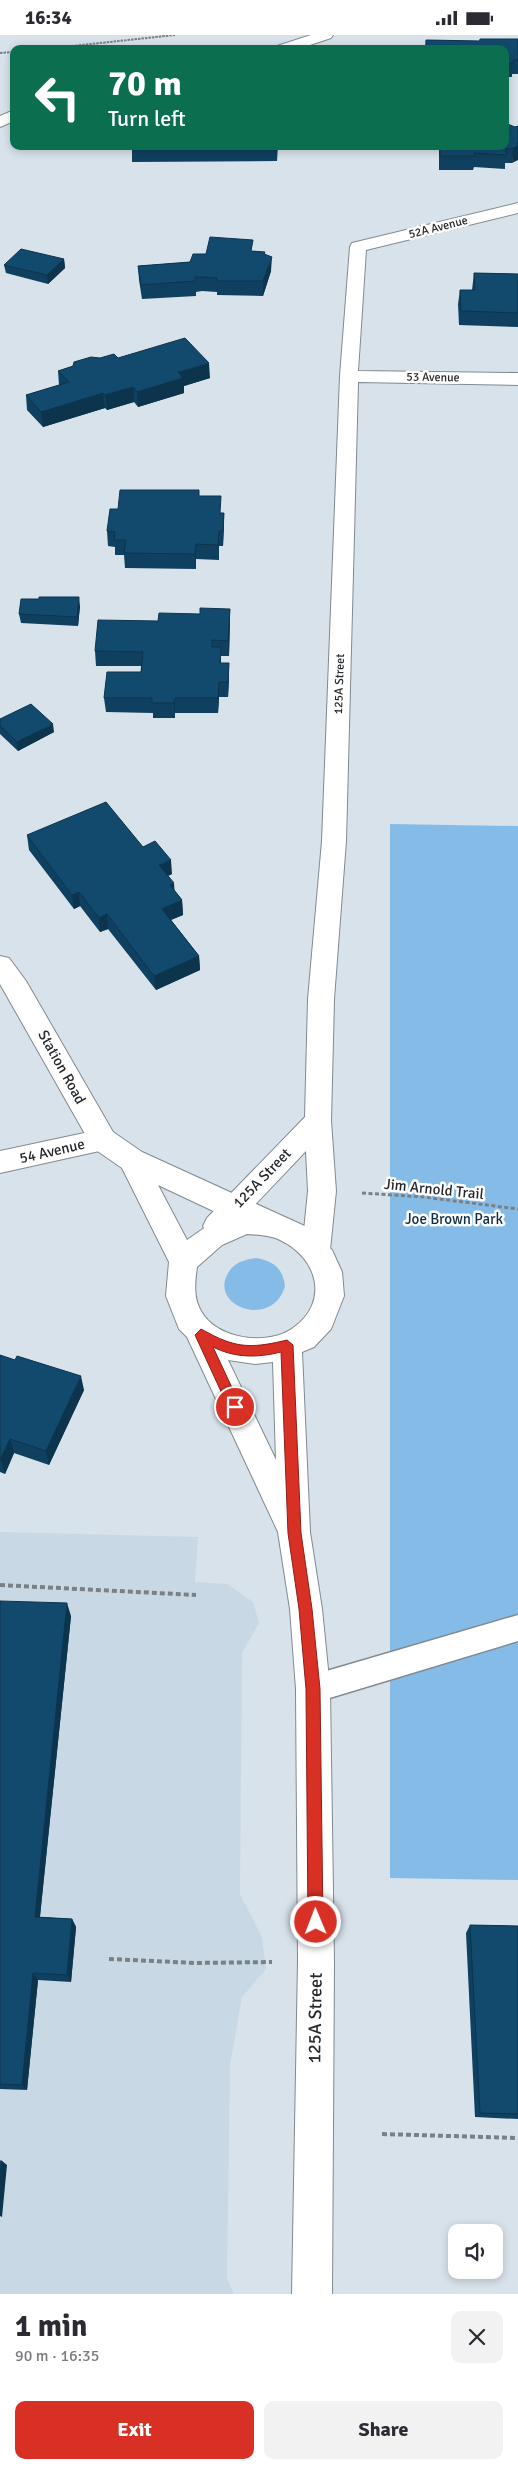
<!DOCTYPE html>
<meta charset="utf-8">
<style>
body{margin:0;font-family:Signika,sans-serif;background:#f2f2f3;color:#2b2b33;height:100vh;display:flex;flex-direction:column;font-size:19px;white-space:nowrap}
*{box-sizing:border-box;margin:0}
p{font-size:16px;color:#7c7c81}
.icon{flex:none;width:28px;height:28px;fill:none;stroke:currentColor;stroke-width:2;stroke-linecap:round;stroke-linejoin:round}
.map{position:relative;height:2259px;overflow:hidden}
.panel{display:flex;flex-direction:column;background:#fff;flex:1}
.panel>*{flex:none}
.guide{position:absolute;left:10px;top:10px;width:499px;height:105px;border-radius:10px;box-shadow:0 2px 8px #0003;background:#0b6e4f;color:#fff;overflow:hidden}
.fabs{position:absolute;left:448px;top:2189px;display:grid;gap:10px}
.fabs a{display:grid;place-items:center;width:55px;height:55px;border-radius:10px;background:#fff;box-shadow:0 2px 8px #0003;font-size:25px}
.pin{position:absolute;display:grid;place-items:center;width:42px;height:42px;color:#fff;margin:-21px;border:2px solid #fff;border-radius:50%;box-shadow:0 1px 5px #0007}
.me{position:absolute;width:55px;margin:-28px;rotate:359deg;stroke-linejoin:round;filter:drop-shadow(0 0 4px #0008)}
.turn{display:flex;align-items:center;gap:18px;height:105px;padding:0 15px;font-size:22px}
.turn .icon{width:65px;height:65px;stroke-width:2.5}
.turn b{display:block;font-size:35px;line-height:42px}
.round{display:grid;place-items:center;flex:none;width:52px;height:52px;border-radius:10px;background:#f2f2f3}
.headline{display:flex;align-items:center;justify-content:space-between;height:85px;padding:0 15px}
h1{font-size:30px;font-weight:700;line-height:38px}
.primary-button{display:flex;gap:10px;margin-top:auto;padding:10px 15px}
.primary-button a{flex:1;height:58px;border-radius:10px;background:#d93025;color:#fff;font-size:20px;font-weight:700;line-height:58px;text-align:center}
.primary-button a+a{background:#f2f2f3;color:#2b2b33}
.status{display:flex;justify-content:space-between;align-items:center;height:35px;padding:0 25px;background:#fff;direction:ltr}
.status svg{height:14px;fill:currentColor}
.map>svg:first-child{display:block}
.built{fill:#c8d8e5}
.green{fill:#85bce7}
.lines{fill:none;stroke-linecap:round;stroke-linejoin:round}
.service-casing{stroke:#818a91;stroke-width:3}
.minor-casing{stroke:#818a91;stroke-width:2}
.tertiary-casing{stroke:#818a91;stroke-width:2}
.path-far2{stroke:#7a8186;stroke-width:2;stroke-dasharray:2.5 1;stroke-linecap:butt}
.path-far1{stroke:#7a8186;stroke-width:3;stroke-dasharray:4 2.5;stroke-linecap:butt}
.path{stroke:#7a8186;stroke-width:4;stroke-dasharray:5 3;stroke-linecap:butt}
.service{fill:#fff;fill-rule:evenodd}
.minor{fill:#fff;fill-rule:evenodd}
.tertiary{fill:#fff;fill-rule:evenodd}
.wall{fill:#0f405f}
.shaded-wall{fill:#0d344d}
.building{fill:#124a6e;stroke:#0d344d}
.route{fill:#d93025;stroke:#8d1f18}
.labels{text-anchor:middle;stroke-width:5;stroke-linejoin:round;paint-order:stroke}
.far-street-label{font-size:12px;fill:#26292c;stroke:#fff}
.street-label{font-size:15px;fill:#26292c;stroke:#fff}
.park-label{font-size:15px;fill:#112f45;stroke:#fff}
.near-street-label{font-size:18px;fill:#26292c;stroke:#fff}
</style>
<div class="status"><b>16:34</b><svg viewBox="0 0 49 12"><path d="M0 12V9h3v3zM5 12V6h3v6zM10 12V3h3v9zM15 12V0h3v12zM26 1h20v11H26zM47 4h2v5h-2z"/></svg></div>
<div class="map">
<svg width="518" height="2259" viewBox="0 0 518 2259">
<rect width="100%" height="100%" fill="#d8e2ea"/>
<!-- built -->
<path class="built" d="M0,1497l198,5 -3,45 32,2 26,18 6,21 -17,30 -2,241 22,43 4,32 -24,28 -12,68 -3,213 7,16h-234z"/>
<!-- green -->
<path class="green" d="M390,789l128,2v1054l-128,-2z
M256,1223c17,3 27,10 29,28 -12,43 -74,21 -58,-11 6,-12 16,-15 29,-17z"/>
<g class="lines">
<!-- service casing -->
<g class="service-casing">
<path id="service" d="M518,1580v26l-205,62 -10,-4 -4,-10 4,-10 10,-4z"/>
</g>
<!-- minor casing -->
<g class="minor-casing">
<path id="minor" d="M518,168v10l-152,37 -8,121 160,2v12l-160,-3 -12,459 -12,158 -3,122 5,70 -6,59 -4,9 -10,3 -10,-3 -4,-9 6,-59 -2,-40 -79,83 -10,4 -10,-4 -4,-8 4,-8 98,-101 3,-118 14,-158 18,-465 10,-129 2,-4z
M103,1094l10,3 4,8 -4,8 -113,25v-22z"/>
</g>
<!-- tertiary casing -->
<g class="tertiary-casing">
<path id="tertiary" d="M311,0h22l-2,3 -33,11h-23l2,-3z
M14,75v11l-14,6v-11z
M0,921l9,2 17,23 87,151 29,20 167,76 23,22 10,22 2,24 -13,33 -17,18 -12,5 8,180 12,77 8,80 4,272 -2,333h-40l6,-333 -2,-272 -6,-80 -12,-77 -91,-195 -8,-8 -13,-33 3,-34 -47,-94 -29,-20 -93,-164zM158,1150l68,32 -16,7 -23,16zM247,1199c11,1 23,1 33,6 38,18 50,62 13,88 -25,18 -76,12 -92,-17 -8,-14 -6,-29 -4,-44l25,-22zM228,1325l27,4 18,-2 3,98z"/>
</g>
<!-- path-far2 -->
<path class="path-far2" d="M44,14l131,-14
M0,18l14,-1"/>
<!-- path-far1 -->
<path class="path-far1" d="M362,1158l62,4 94,12"/>
<!-- path -->
<path class="path" d="M0,1550l196,10
M109,1924l86,4 77,-1
M382,2099l136,4"/>
<!-- service -->
<use href="#service" class="service"/>
<!-- minor -->
<use href="#minor" class="minor"/>
<!-- tertiary -->
<use href="#tertiary" class="tertiary"/>
</g>
<!-- wall -->
<path class="wall" d="M480,4h38v35h-6v3h-7v-28h-80l1,-9 53,1z
M518,91l-6,37h-7v6l-31,-2 -1,3h-34v-20h-11v-4h77l10,-19z
M132,111h146l-1,15 -145,1z
M253,216l12,1v2l6,17 -8,25 -46,-1v-3l-15,-1 -6,1v4l-54,3 -3,-19 -1,-14 52,-4 16,-8z
M64,224l1,9 -17,16 -42,-11 -2,-8z
M474,238l44,1v53l-59,-2 -1,-21 2,-14h12z
M100,323h18l92,20 -26,8v7l-46,14 -4,-5 -27,8 -2,-2 -62,19 -16,-17 -1,-15 33,-10 -1,-14z
M199,455v6l22,17h3l-1,33h-4v14l-23,-1v10l-71,-1 -1,-13h-9v-8l-7,-1 -1,-15 11,-22z
M39,564l41,7 -2,20 -57,-3 -2,-9z
M230,574l-1,47h-8v7l8,15 -1,19h-9l-1,16h-43v5h-22v-5l-47,-1 -2,-14 37,-26v-6h-45l-1,-15 63,-30z
M0,684l54,13 -36,19 -18,-17z
M27,800l116,12 29,27 -4,2 7,15 7,9 1,15 -12,5 28,36 1,14 -44,20 -48,-61 -8,3 -20,-26 -6,3 -45,-59z
M0,1320l84,35 -35,75 -35,-12 -9,21 -5,-2z
M0,1566l71,15 -31,301 32,2 4,8 -5,55 -33,-2 -11,110 -27,-1z
M470,1890l48,1v193l-43,-2 -9,-184z"/>
<!-- shaded-wall -->
<path class="shaded-wall" d="M518,108v17l-6,3 1,-15z
M272,222l-1,14 -8,25v-15z
M64,224l1,9 -17,16 -1,-9z
M209,328l1,15 -26,8v7l-46,14 -1,-15 41,-20z
M133,352l1,15 -27,8 -2,-15z
M103,358l2,15 -62,19 -2,-15z
M224,478v15l-1,18v-15z
M219,496v29l-1,-15z
M196,509v25l-1,-15z
M79,562l1,9 -2,20 -1,-9z
M230,574v15l-1,32 -1,-15z
M229,628v15l-1,19v-15z
M219,647v15l-1,16v-15z
M175,663v20l-1,-15z
M53,689l1,8 -36,19 -1,-9z
M171,825l1,14 -12,5 -1,-14z
M174,848l1,15 -5,-13z
M79,857l1,14 -6,3 -2,-14z
M182,865l1,15 -20,8 -1,-14z
M107,879l1,15 -8,3 -1,-14z
M199,921l1,14 -44,20 -2,-14z
M81,1341l3,14 -35,75 -3,-14z
M10,1404l4,14 -9,21 -4,-14z
M67,1568l4,13 -32,309 -4,-8z
M72,1884l4,8 -5,55 -4,-7z
M33,1938l5,7 -11,110 -5,-5z
M2,2126l5,4 -5,52 -2,-1v-40z"/>
<!-- building -->
<path class="building" d="M480,4h38v21h-5l1,3h-9v-14h-79v-9l54,1z
M505,88l10,4 3,-1v17l-1,1h1v2l-5,2 -7,1v6l-32,-2 1,3h-35v-10h65z
M132,111h145l-145,2z
M210,202l43,3 -2,11 14,1 -1,2 8,3 -9,24h-46v-3l-15,-1h-7v4l-54,4 -3,-19 52,-4 3,-8h13z
M21,214l43,10 -17,16 -43,-10z
M474,238l44,1v39l-57,-2 -1,-21h15z
M185,303l24,25 -31,9 5,6 -46,14 -4,-5 -28,8 -2,-2 -62,19 -15,-17 43,-13 -11,-11 15,-5 1,-4 17,-5 9,1 14,-4 4,4z
M120,455h79v6h22l-1,17h4l-1,18h-4l-1,14 -22,-1 -1,10 -71,-1 2,-13h-12l1,-8 -8,-1 3,-22h8z
M39,562h40l-2,20 -58,-3 2,-15h18z
M200,573l30,1 -2,32 -16,-1v7h9l-1,16h9l-1,19h-9l-1,16h-43l-1,5h-22v-5h-48l3,-26h34l2,-20 -48,-1 3,-31 60,1 1,-8 41,1z
M31,669l22,20 -36,18 -17,-16v-7z
M106,767l37,45 12,-6 16,19 -12,5 15,18 -4,2 12,15 -20,9 37,47 -45,20 -47,-62 -8,4 -20,-26 -7,3 -45,-60z
M0,1320l15,5 2,-4 64,20 -35,75 -36,-12 -10,21z
M0,1566l67,2 -32,314 37,2 -5,56 -34,-2 -11,112 -22,-1z
M470,1890l48,1v188l-38,-1z
M0,2126h2l-2,15z"/>
<!-- route -->
<path class="route" d="M201,1294c8,4 16,9 25,12 21,8 40,4 61,-1l6,5 8,188 11,76 8,80 3,233 -2,6 -5,2 -6,-2 -2,-6 -2,-233 -7,-80 -11,-76 -7,-181c-24,6 -46,6 -68,-5l28,60 -6,5 -5,-1 -35,-76z"/>
<g class="labels">
<!-- far-street labels -->
<g class="far-street-label">
<text transform="translate(438 192) rotate(-14)" y="4">52A Avenue</text>
<text transform="translate(433 342) rotate(1)" y="4">53 Avenue</text>
<text transform="translate(339 649) rotate(-88)" y="4">125A Street</text>
</g>
<!-- street labels -->
<g class="street-label">
<text transform="translate(62 1032) rotate(61)" y="5">Station Road</text>
<text transform="translate(52 1116) rotate(-13)" y="5">54 Avenue</text>
<text transform="translate(262 1143) rotate(-46)" y="5">125A Street</text>
<text transform="translate(434 1154) rotate(6)" y="5">Jim Arnold Trail</text>
</g>
<!-- park labels -->
<g class="park-label">
<text x="454" y="1189">Joe Brown Park</text>
</g>
<!-- near-street labels -->
<g class="near-street-label">
<text transform="translate(315 1983) rotate(-89)" y="6">125A Street</text>
</g>
</g>
</svg>
<div class="fabs">
<a><svg class="icon" aria-label="sound" viewBox="0 0 24 24"><path d="M4 9h4l5-4v14l-5-4H4zM17 9q2 3 0 6"/></svg></a>
</div>
<div class="pin" style="left:235px;top:1372px;background:#d93025"><svg class="icon" aria-label="arrive" viewBox="0 0 24 24"><path d="M6 21V4h12l-3 4 3 4H6"/></svg></div>
<svg class="me" style="left:316px;top:1887px" viewBox="-20 -20 40 40"><circle r="17" fill="#d93025" stroke="#fff" stroke-width="3"/><path d="M0-11L8 9 0 5-8 9z" fill="#fff"/></svg>
<div class="guide">
<div class="turn"><svg class="icon" aria-label="left" viewBox="0 0 24 24"><path d="M17 20v-9H6M10 6l-5 5 5 5"/></svg><div><b>70 m</b>Turn left</div></div>
</div>
</div>
<section class="panel">
<div class="headline"><div><h1>1 min</h1><p>90 m · 16:35</p></div><a class="round"><svg class="icon" aria-label="close" viewBox="0 0 24 24"><path d="M6 6l12 12M18 6L6 18"/></svg></a></div>
<div class="primary-button"><a>Exit</a><a>Share</a></div>
</section>
